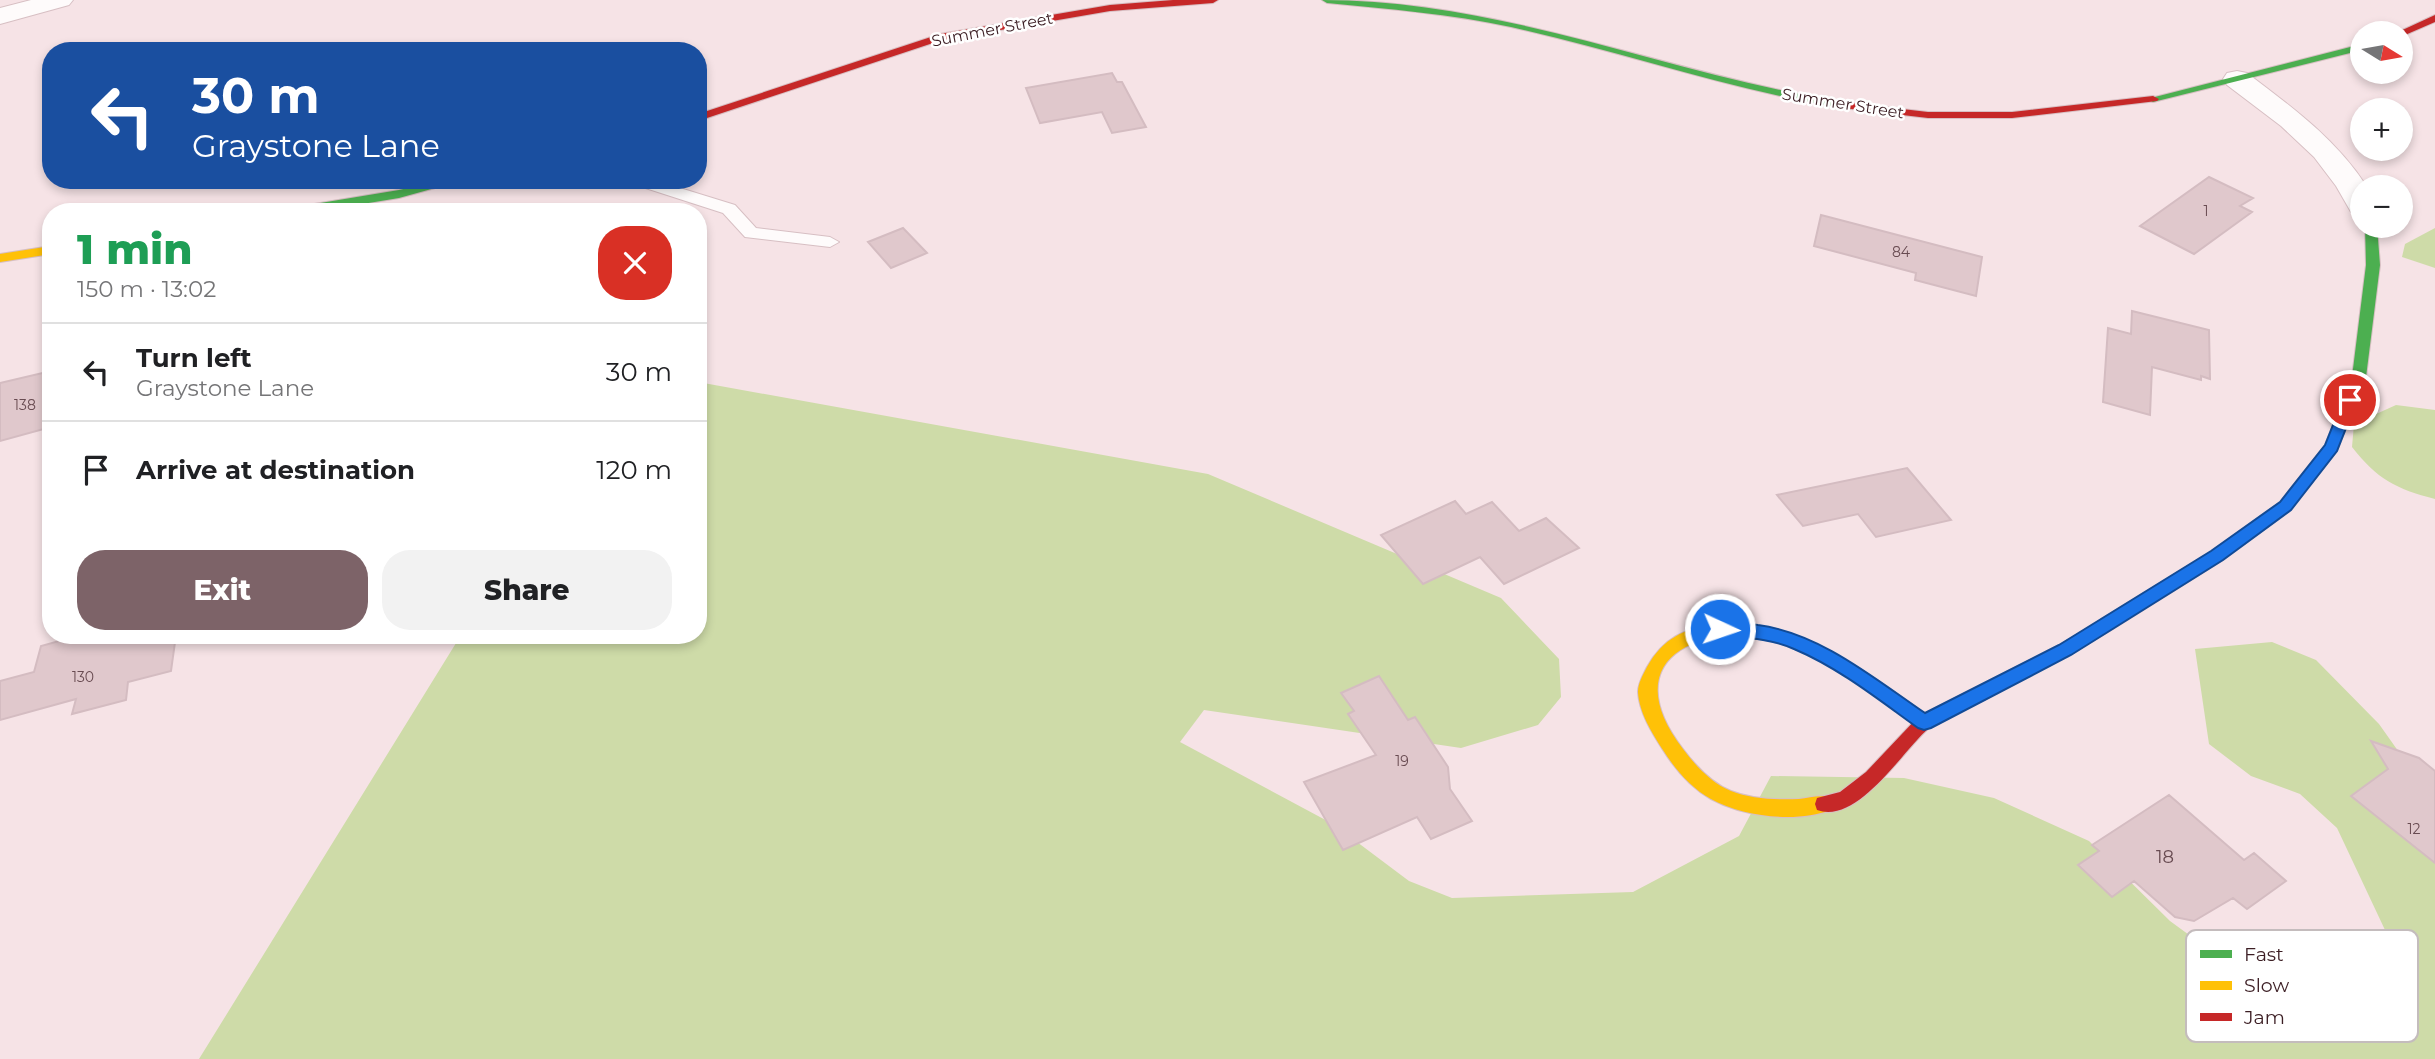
<!DOCTYPE html>
<meta charset="utf-8">
<style>
body{margin:0;font-family:Montserrat,sans-serif;background:#f2f2f2;color:#202124;height:100vh;display:flex;flex-direction:column;font-size:26px;white-space:nowrap}
*{box-sizing:border-box;margin:0}
p{font-size:23px;color:#757577}
.icon{flex:none;width:38px;height:38px;fill:none;stroke:currentColor;stroke-width:2;stroke-linecap:round;stroke-linejoin:round}
.map{position:relative;flex:1;overflow:hidden}
.panel{position:absolute;left:42px;top:203px;width:665px;height:441px;display:flex;flex-direction:column;background:#fff;border-radius:28px;box-shadow:0 4px 10px #0003}
.panel>*{flex:none}
.banner{position:absolute;left:42px;top:42px;width:665px;height:147px;border-radius:28px;box-shadow:0 4px 10px #0003;background:#1a4fa0;color:#fff;overflow:hidden}
.needle{width:46px;rotate:101deg}
.buttons{position:absolute;left:2350px;top:21px;display:grid;gap:14px}
.buttons a{display:grid;place-items:center;width:63px;height:63px;border-radius:50%;background:#fff;box-shadow:0 4px 10px #0003;font-size:35px}
.pin{position:absolute;display:grid;place-items:center;width:60px;height:60px;color:#fff;margin:-30px;border:4px solid #fff;border-radius:50%;box-shadow:0 2px 7px #0007}
.me{position:absolute;width:77px;margin:-38px;rotate:93deg;stroke-linejoin:round;filter:drop-shadow(0 0 5px #0008)}
.turn{display:flex;align-items:center;gap:24px;height:147px;padding:0 35px;font-size:32px}
.turn .icon{width:91px;height:91px;stroke-width:2.5}
.turn b{display:block;font-size:49px;line-height:60px}
.round{display:grid;place-items:center;flex:none;width:74px;height:74px;border-radius:28px;background:#f2f2f2}
.overview{display:flex;align-items:center;justify-content:space-between;height:119px;padding:0 35px}
h1{font-size:42px;font-weight:800;line-height:52px;color:#1e9e55}
.cta{display:flex;gap:14px;margin-top:auto;padding:14px 35px}
.cta a{flex:1;height:80px;border-radius:28px;background:#7d6368;color:#fff;font-size:28px;font-weight:800;line-height:80px;text-align:center}
.cta a+a{background:#f2f2f2;color:#202124}
ul{padding:0;list-style:none}
li{display:flex;align-items:center;gap:21px;height:98px;padding:0 35px;border-top:2px solid #e0e0e0}
li div{flex:1}
li b{display:block;font-size:26px}
li em{font-style:normal}
.map>svg:first-child{display:block}
.green{fill:#cedba8}
.building{fill:#e0c8cc;stroke:#d4bcc1;stroke-width:2}
.lines{fill:none;stroke-linecap:round;stroke-linejoin:round}
.lane-casing{stroke:#d7bfc3;stroke-width:2}
.street-casing{stroke:#d7bfc3;stroke-width:2}
.fast-casing{stroke:#d7bfc3;stroke-width:2}
.slow-casing{stroke:#d7bfc3;stroke-width:2}
.jam-casing{stroke:#d7bfc3;stroke-width:2}
.lane{fill:#fefbfb;fill-rule:evenodd}
.street{fill:#fefbfb;fill-rule:evenodd}
.fast{fill:#4caf50;fill-rule:evenodd}
.slow{fill:#ffc107;fill-rule:evenodd}
.jam{fill:#c62828;fill-rule:evenodd}
.route{fill:#1a73e8;stroke:#114b97;stroke-width:2}
.labels{text-anchor:middle;stroke-width:5;stroke-linejoin:round;paint-order:stroke}
.number-label{font-size:14px;fill:#684b51}
.far-street-label{font-size:16px;fill:#3c1e24;stroke:#fff}
.near-number-label{font-size:18px;fill:#684b51}
.key{fill:#fff;stroke:#c4bcbd;stroke-width:2}
.key-label{font-size:19px;fill:#3c1e24}
</style>
<div class="map">
<svg width="2435" height="1059" viewBox="0 0 2435 1059">
<rect width="100%" height="100%" fill="#f6e3e6"/>
<!-- green -->
<path class="green" d="M2435,228v40l-33,-11 3,-13z
M698,382l510,92 293,124 58,61 2,38 -23,28 -77,23 -257,-38 -24,32 153,82 76,57 43,17 181,-6 106,-56 32,-60 133,2 90,20 95,43 81,80 104,76 101,21 42,-20 -80,-170 -37,-34 -49,-18 -42,-32 -14,-95 77,-7 44,18 63,64 56,79v256h-2236l262,-424h237z
M2396,405l39,5v89c-39,-10 -58,-20 -83,-52l2,-23z"/>
<!-- building -->
<path class="building" d="M1112,73l5,9h5l24,45 -34,6 -10,-21 -62,11 -14,-35z
M2209,177l44,21 -13,8 12,6 -58,42 -54,-28z
M1821,215l161,42 -6,39 -61,-16 1,-7 -102,-27z
M903,228l24,25 -36,15 -23,-26z
M2132,311l77,19 1,49 -9,-3v4l-49,-13 -2,48 -47,-13 5,-74 23,6z
M51,371v56l-51,14v-58z
M1907,468l44,52 -75,17 -18,-23 -55,12 -26,-31z
M1455,501l11,13 26,-12 27,29 27,-13 33,30 -75,36 -24,-27 -57,27 -42,-49z
M81,635h95l-5,36 -43,11 -2,18 -54,14 4,-15 -76,21v-39l34,-9 7,-26z
M1379,676l29,44 7,-3 33,50 2,22 22,32 -41,18 -14,-22 -74,33 -39,-68 72,-27 -28,-41 6,-3 -13,-18z
M2371,741l48,17 16,13v92l-84,-67 37,-27z
M2169,795l75,65 10,-7 32,28 -39,28 -14,-11 -39,23 -19,-4 -41,-36 -22,16 -34,-32 21,-14 -7,-6z"/>
<g class="lines">
<!-- lane casing -->
<g class="lane-casing">
<path id="lane" d="M628,180h26l81,25 21,23 74,9 9,5 -9,5 -85,-10 -22,-24 -93,-30z"/>
</g>
<!-- street casing -->
<g class="street-casing">
<path id="street" d="M31,0h42l-4,5 -69,19v-16z
M2237,71l10,2c45,34 89,66 120,114h-5v28l-11,-3 -15,-26 -22,-29 -33,-31 -54,-41 -4,-6 4,-6z"/>
</g>
<!-- fast casing -->
<g class="fast-casing">
<path id="fast" d="M1322,0c185,0 349,76 529,103l6,3 -6,3c-116,-17 -226,-57 -340,-82 -61,-13 -122,-18 -184,-24z
M2362,44v6l-209,52 -6,-3z
M442,180h22l-65,18 -85,14h-30l6,-4 109,-18z
M2365,226h12l3,39 -14,112 -29,74 -47,59 -67,50 -110,69h-12l-2,-5 2,-5 110,-67 69,-50 45,-57 27,-68 14,-112z"/>
</g>
<!-- slow casing -->
<g class="slow-casing">
<path id="slow" d="M51,246v8l-51,8v-8z
M1716,623c85,-1 148,47 214,94l3,5 -3,5 -6,3 -6,-3c-43,-30 -86,-67 -137,-83 -82,-25 -167,16 -98,105 12,16 28,34 48,42 20,8 46,9 68,8 11,-1 22,-5 32,-1l2,6 -2,6c-35,13 -87,7 -120,-11 -20,-11 -36,-30 -48,-49 -11,-17 -24,-38 -25,-58 0,-9 5,-17 9,-25 17,-30 36,-37 69,-44z"/>
</g>
<!-- jam casing -->
<g class="jam-casing">
<path id="jam" d="M1173,0h45l-5,3 -103,8 -168,29 -244,81v-7l242,-80 170,-29z
M2435,15v7l-30,13 -9,-2z
M2153,96l6,3 -2,2 -145,17h-84l-77,-9 -6,-3 6,-3 77,9h84z
M2107,617l6,2 2,5 -2,5c-41,25 -84,47 -127,70 -18,9 -42,17 -57,29 -26,22 -71,97 -112,82l-2,-6 2,-6 23,-6 26,-20 52,-55 141,-72z"/>
</g>
<!-- lane -->
<use href="#lane" class="lane"/>
<!-- street -->
<use href="#street" class="street"/>
<!-- fast -->
<use href="#fast" class="fast"/>
<!-- slow -->
<use href="#slow" class="slow"/>
<!-- jam -->
<use href="#jam" class="jam"/>
</g>
<!-- route -->
<path class="route" d="M2350,395l7,5 -20,51 -46,59 -68,50 -152,95 -140,73 -7,2 -6,-2c-39,-28 -79,-60 -124,-79 -24,-11 -49,-11 -74,-13l-6,-2 -3,-5 3,-4 6,-2c12,0 25,0 38,2 62,8 117,54 167,88l134,-68 152,-94 69,-49 45,-57 18,-45z"/>
<g class="labels">
<!-- number labels -->
<g class="number-label">
<text x="2206" y="216">1</text>
<text x="1901" y="257">84</text>
<text x="25" y="410">138</text>
<text x="83" y="682">130</text>
<text x="1402" y="766">19</text>
<text x="2414" y="834">12</text>
</g>
<!-- far-street labels -->
<g class="far-street-label">
<text transform="translate(992 29) rotate(-11)" y="6">Summer Street</text>
<text transform="translate(1843 103) rotate(9)" y="6">Summer Street</text>
</g>
<!-- near-number labels -->
<g class="near-number-label">
<text x="2165" y="863">18</text>
</g>
</g>
<!-- legend -->
<rect x="2186" y="930" width="232" height="112" rx="10" class="key"/>
<rect x="2200" y="950" width="32" height="8" fill="#4caf50"/>
<rect x="2200" y="981" width="32" height="9" fill="#ffc107"/>
<rect x="2200" y="1013" width="32" height="8" fill="#c62828"/>
<g class="key-label">
<text x="2244" y="961">Fast</text>
<text x="2244" y="992">Slow</text>
<text x="2244" y="1024">Jam</text>
</g>
</svg>
<div class="buttons">
<a><svg class="needle" viewBox="-14 -14 28 28"><path d="M0-13l5 13h-10z" fill="#e53935"/><path d="M0 13l5-13h-10z" fill="#757577"/></svg></a>
<a>+</a>
<a>−</a>
</div>
<div class="pin" style="left:2350px;top:400px;background:#d93025"><svg class="icon" aria-label="arrive" viewBox="0 0 24 24"><path d="M6 21V4h12l-3 4 3 4H6"/></svg></div>
<svg class="me" style="left:1720px;top:629px" viewBox="-20 -20 40 40"><circle r="17" fill="#1a73e8" stroke="#fff" stroke-width="3"/><path d="M0-11L8 9 0 5-8 9z" fill="#fff"/></svg>
<div class="banner">
<div class="turn"><svg class="icon" aria-label="left" viewBox="0 0 24 24"><path d="M17 20v-9H6M10 6l-5 5 5 5"/></svg><div><b>30 m</b>Graystone Lane</div></div>
</div>
<section class="panel">
<div class="overview"><div><h1>1 min</h1><p>150 m · 13:02</p></div><a class="round" style="background:#d93025;color:#fff"><svg class="icon" aria-label="close" viewBox="0 0 24 24"><path d="M6 6l12 12M18 6L6 18"/></svg></a></div>
<ul>
<li><svg class="icon" aria-label="left" viewBox="0 0 24 24"><path d="M17 20v-9H6M10 6l-5 5 5 5"/></svg><div><b>Turn left</b><p>Graystone Lane</p></div><em>30 m</em></li>
<li><svg class="icon" aria-label="arrive" viewBox="0 0 24 24"><path d="M6 21V4h12l-3 4 3 4H6"/></svg><div><b>Arrive at destination</b></div><em>120 m</em></li>
</ul>
<div class="cta"><a>Exit</a><a>Share</a></div>
</section>
</div>
